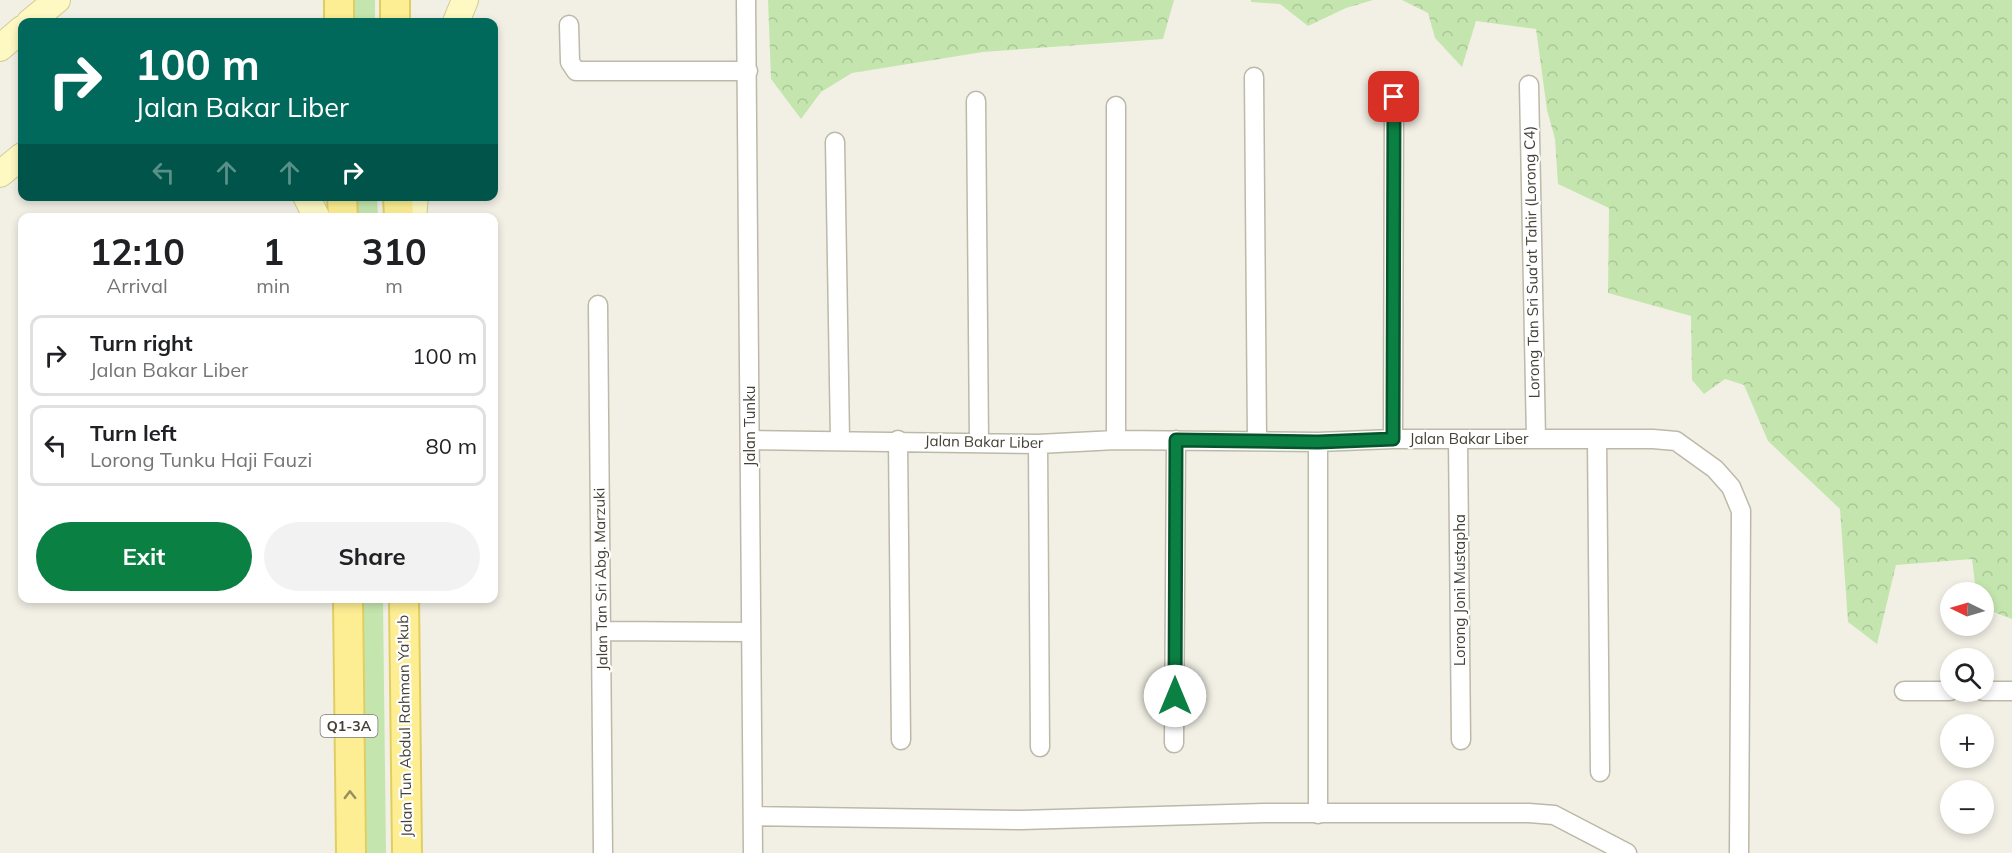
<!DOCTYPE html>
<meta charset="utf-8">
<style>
body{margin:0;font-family:Mulish,sans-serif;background:#f2f2f2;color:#202124;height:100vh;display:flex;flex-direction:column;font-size:22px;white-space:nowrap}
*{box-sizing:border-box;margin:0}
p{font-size:20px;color:#757577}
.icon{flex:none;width:33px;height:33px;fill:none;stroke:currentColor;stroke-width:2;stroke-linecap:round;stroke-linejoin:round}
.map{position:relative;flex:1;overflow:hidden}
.side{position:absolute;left:18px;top:213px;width:480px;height:390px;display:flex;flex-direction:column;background:#fff;border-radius:12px;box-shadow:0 3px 9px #0003}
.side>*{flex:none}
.guide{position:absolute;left:18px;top:18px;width:480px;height:183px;border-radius:12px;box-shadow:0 3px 9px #0003;background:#00695c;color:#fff;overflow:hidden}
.needle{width:39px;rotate:275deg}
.fabs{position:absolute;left:1940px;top:582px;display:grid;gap:12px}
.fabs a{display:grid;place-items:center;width:54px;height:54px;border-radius:50%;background:#fff;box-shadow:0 3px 9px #0003;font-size:30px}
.pin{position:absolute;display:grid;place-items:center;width:51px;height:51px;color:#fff;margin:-26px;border-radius:12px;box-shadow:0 3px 9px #0006}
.me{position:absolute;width:66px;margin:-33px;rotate:0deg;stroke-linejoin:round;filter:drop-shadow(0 0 4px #0008)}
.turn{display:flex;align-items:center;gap:21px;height:126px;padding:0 18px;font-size:27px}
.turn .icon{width:78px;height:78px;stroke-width:2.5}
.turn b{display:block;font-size:42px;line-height:51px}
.lanes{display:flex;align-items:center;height:57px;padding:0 18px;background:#0003;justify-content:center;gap:30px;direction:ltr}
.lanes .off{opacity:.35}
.eta{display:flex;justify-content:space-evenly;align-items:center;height:102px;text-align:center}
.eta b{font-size:36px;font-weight:700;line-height:42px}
.action{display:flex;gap:12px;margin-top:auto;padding:12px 18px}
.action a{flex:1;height:69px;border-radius:36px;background:#0b8043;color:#fff;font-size:24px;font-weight:700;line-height:69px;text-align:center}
.action a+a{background:#f2f2f2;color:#202124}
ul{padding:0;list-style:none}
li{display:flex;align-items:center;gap:18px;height:81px;margin:0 12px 9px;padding:0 6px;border:3px solid #e0e0e0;border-radius:12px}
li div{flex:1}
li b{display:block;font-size:22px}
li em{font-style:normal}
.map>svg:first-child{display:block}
.green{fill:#c4e6ae}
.forest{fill:url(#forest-crowns)}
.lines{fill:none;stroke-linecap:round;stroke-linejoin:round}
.street-casing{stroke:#bdb9a8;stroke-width:21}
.secondary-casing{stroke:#d2cb95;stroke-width:28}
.primary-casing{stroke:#e1ce63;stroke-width:32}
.street{stroke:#fff;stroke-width:18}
.secondary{stroke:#fef8c3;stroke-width:26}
.primary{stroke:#fdee93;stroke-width:28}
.oneway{stroke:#978e5f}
.route-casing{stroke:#07532c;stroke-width:15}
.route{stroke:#0b8043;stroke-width:10}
.labels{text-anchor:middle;stroke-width:4.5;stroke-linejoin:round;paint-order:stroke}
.shield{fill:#fff;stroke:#7c7972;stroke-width:1.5}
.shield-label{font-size:14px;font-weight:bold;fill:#444035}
.street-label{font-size:15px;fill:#444035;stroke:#fff}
</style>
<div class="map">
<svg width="2012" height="853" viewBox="0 0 2012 853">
<defs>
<pattern id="forest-crowns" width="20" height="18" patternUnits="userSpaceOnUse" patternTransform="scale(1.5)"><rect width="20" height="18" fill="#c4e6ae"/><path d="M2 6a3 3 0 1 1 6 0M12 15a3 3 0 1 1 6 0" fill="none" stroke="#aac696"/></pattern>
</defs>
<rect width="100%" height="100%" fill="#f2f0e5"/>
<!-- green -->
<path class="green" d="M351,0h24v22h-24z
M354,197h23l1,20h-24z
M360,599h23l3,254h-22z"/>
<!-- forest -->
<path class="forest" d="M768,0h406l-11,39 -180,13 -131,21 -31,19 -20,27 -30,-40z
M1251,0h122l-27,8 -38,18 -28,-22 -29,-2z
M1402,0h610v619l-29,-11v-16h-7l-4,-33 -76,6 -19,79 -29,-22 -8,-113 -72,-68 -24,-56 -19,-6 -21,15 -12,-14 -1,-64 -83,-23 1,-85 -51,-24 -3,-45 -8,-29 -11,-81 -60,-8 -14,46 -27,-29 -7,-25z"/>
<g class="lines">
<!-- street casing -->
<g class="street-casing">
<path id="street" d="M746,0l7,853
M569,25l1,37 6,9h172
M1254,77l3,363
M1529,85l7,354
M976,101l3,340
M1116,106v334
M835,142l5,298
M598,305l5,548
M1393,439l1,-342
M1458,439l3,301
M1597,439l3,333
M750,440l288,4 78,-4 202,2 75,-3h260l23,2 39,28 16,18 10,24 -2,342
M898,440l3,300
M1318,442v372
M1038,444l2,303
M602,631l149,1
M1904,691h46
M1983,691h29
M1174,743l2,-303
M753,816l268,4 243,-7h265l25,2 73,38"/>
</g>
<!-- secondary casing -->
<g class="secondary-casing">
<path id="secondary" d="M30,22l27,-22
M456,22l9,-22
M0,48l22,-19
M0,174l22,-18
M306,196l11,22
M413,218l2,-22"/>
</g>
<!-- primary casing -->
<g class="primary-casing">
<path id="primary" d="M339,0v22
M395,0v22
M342,196l1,22
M398,196l1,22
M348,598l3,255
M404,598l3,255"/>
</g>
<!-- street -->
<use href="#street" class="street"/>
<!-- secondary -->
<use href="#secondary" class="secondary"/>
<!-- primary -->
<use href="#primary" class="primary"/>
</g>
<!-- one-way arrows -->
<defs><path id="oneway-chevron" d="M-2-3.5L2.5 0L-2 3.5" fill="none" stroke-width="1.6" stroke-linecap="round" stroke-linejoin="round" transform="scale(1.5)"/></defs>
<use class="oneway" href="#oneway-chevron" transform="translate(350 795) rotate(-91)"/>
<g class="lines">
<!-- route casing -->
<g class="route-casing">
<path id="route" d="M1175,696l1,-256 142,2 75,-3 1,-342"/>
</g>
<!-- route -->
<use href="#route" class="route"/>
</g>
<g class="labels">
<!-- shield labels -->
<rect class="shield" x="320.5" y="715" width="57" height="22" rx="4.5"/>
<g class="shield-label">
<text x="349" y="731">Q1-3A</text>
</g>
<!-- street labels -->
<g class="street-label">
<text transform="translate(1532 262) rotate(-91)" y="5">Lorong Tan Sri Sua'at Tahir (Lorong C4)</text>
<text transform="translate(750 426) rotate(-90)" y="5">Jalan Tunku</text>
<text x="1469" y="444">Jalan Bakar Liber</text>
<text transform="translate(984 442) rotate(1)" y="5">Jalan Bakar Liber</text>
<text transform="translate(601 579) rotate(-91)" y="5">Jalan Tan Sri Abg. Marzuki</text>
<text transform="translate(1460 590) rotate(-90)" y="5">Lorong Joni Mustapha</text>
<text transform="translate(405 726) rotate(-91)" y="5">Jalan Tun Abdul Rahman Ya'kub</text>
</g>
</g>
</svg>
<div class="fabs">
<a><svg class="needle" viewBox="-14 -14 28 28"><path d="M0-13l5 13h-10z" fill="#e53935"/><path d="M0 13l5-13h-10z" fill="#757577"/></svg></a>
<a><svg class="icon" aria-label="search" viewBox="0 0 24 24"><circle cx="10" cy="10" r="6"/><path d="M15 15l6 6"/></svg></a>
<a>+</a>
<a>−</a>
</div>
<div class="pin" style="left:1394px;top:97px;background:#d93025"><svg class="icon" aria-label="arrive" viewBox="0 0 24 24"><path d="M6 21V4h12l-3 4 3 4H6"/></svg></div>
<svg class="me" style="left:1175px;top:696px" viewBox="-20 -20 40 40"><circle r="19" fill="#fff"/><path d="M0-13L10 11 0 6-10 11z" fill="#0b8043"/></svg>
<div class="guide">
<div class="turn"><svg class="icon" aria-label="right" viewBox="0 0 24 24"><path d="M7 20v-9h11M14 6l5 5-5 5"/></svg><div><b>100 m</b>Jalan Bakar Liber</div></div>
<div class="lanes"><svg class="icon off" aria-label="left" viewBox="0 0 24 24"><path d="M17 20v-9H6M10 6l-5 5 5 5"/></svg><svg class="icon off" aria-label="ahead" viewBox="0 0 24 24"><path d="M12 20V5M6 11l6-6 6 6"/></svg><svg class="icon off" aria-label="ahead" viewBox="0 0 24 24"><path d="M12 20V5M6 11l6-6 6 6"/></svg><svg class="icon" aria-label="right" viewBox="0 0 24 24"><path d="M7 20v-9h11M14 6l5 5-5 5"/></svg></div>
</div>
<section class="side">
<div class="eta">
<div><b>12:10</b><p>Arrival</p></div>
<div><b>1</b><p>min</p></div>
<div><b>310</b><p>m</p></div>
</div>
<ul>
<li><svg class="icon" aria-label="right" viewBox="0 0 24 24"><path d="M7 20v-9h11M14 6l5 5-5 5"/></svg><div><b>Turn right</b><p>Jalan Bakar Liber</p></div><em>100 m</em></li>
<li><svg class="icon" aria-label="left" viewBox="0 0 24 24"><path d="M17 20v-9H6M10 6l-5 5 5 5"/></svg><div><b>Turn left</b><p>Lorong Tunku Haji Fauzi</p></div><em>80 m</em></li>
</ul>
<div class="action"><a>Exit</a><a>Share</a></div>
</section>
</div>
